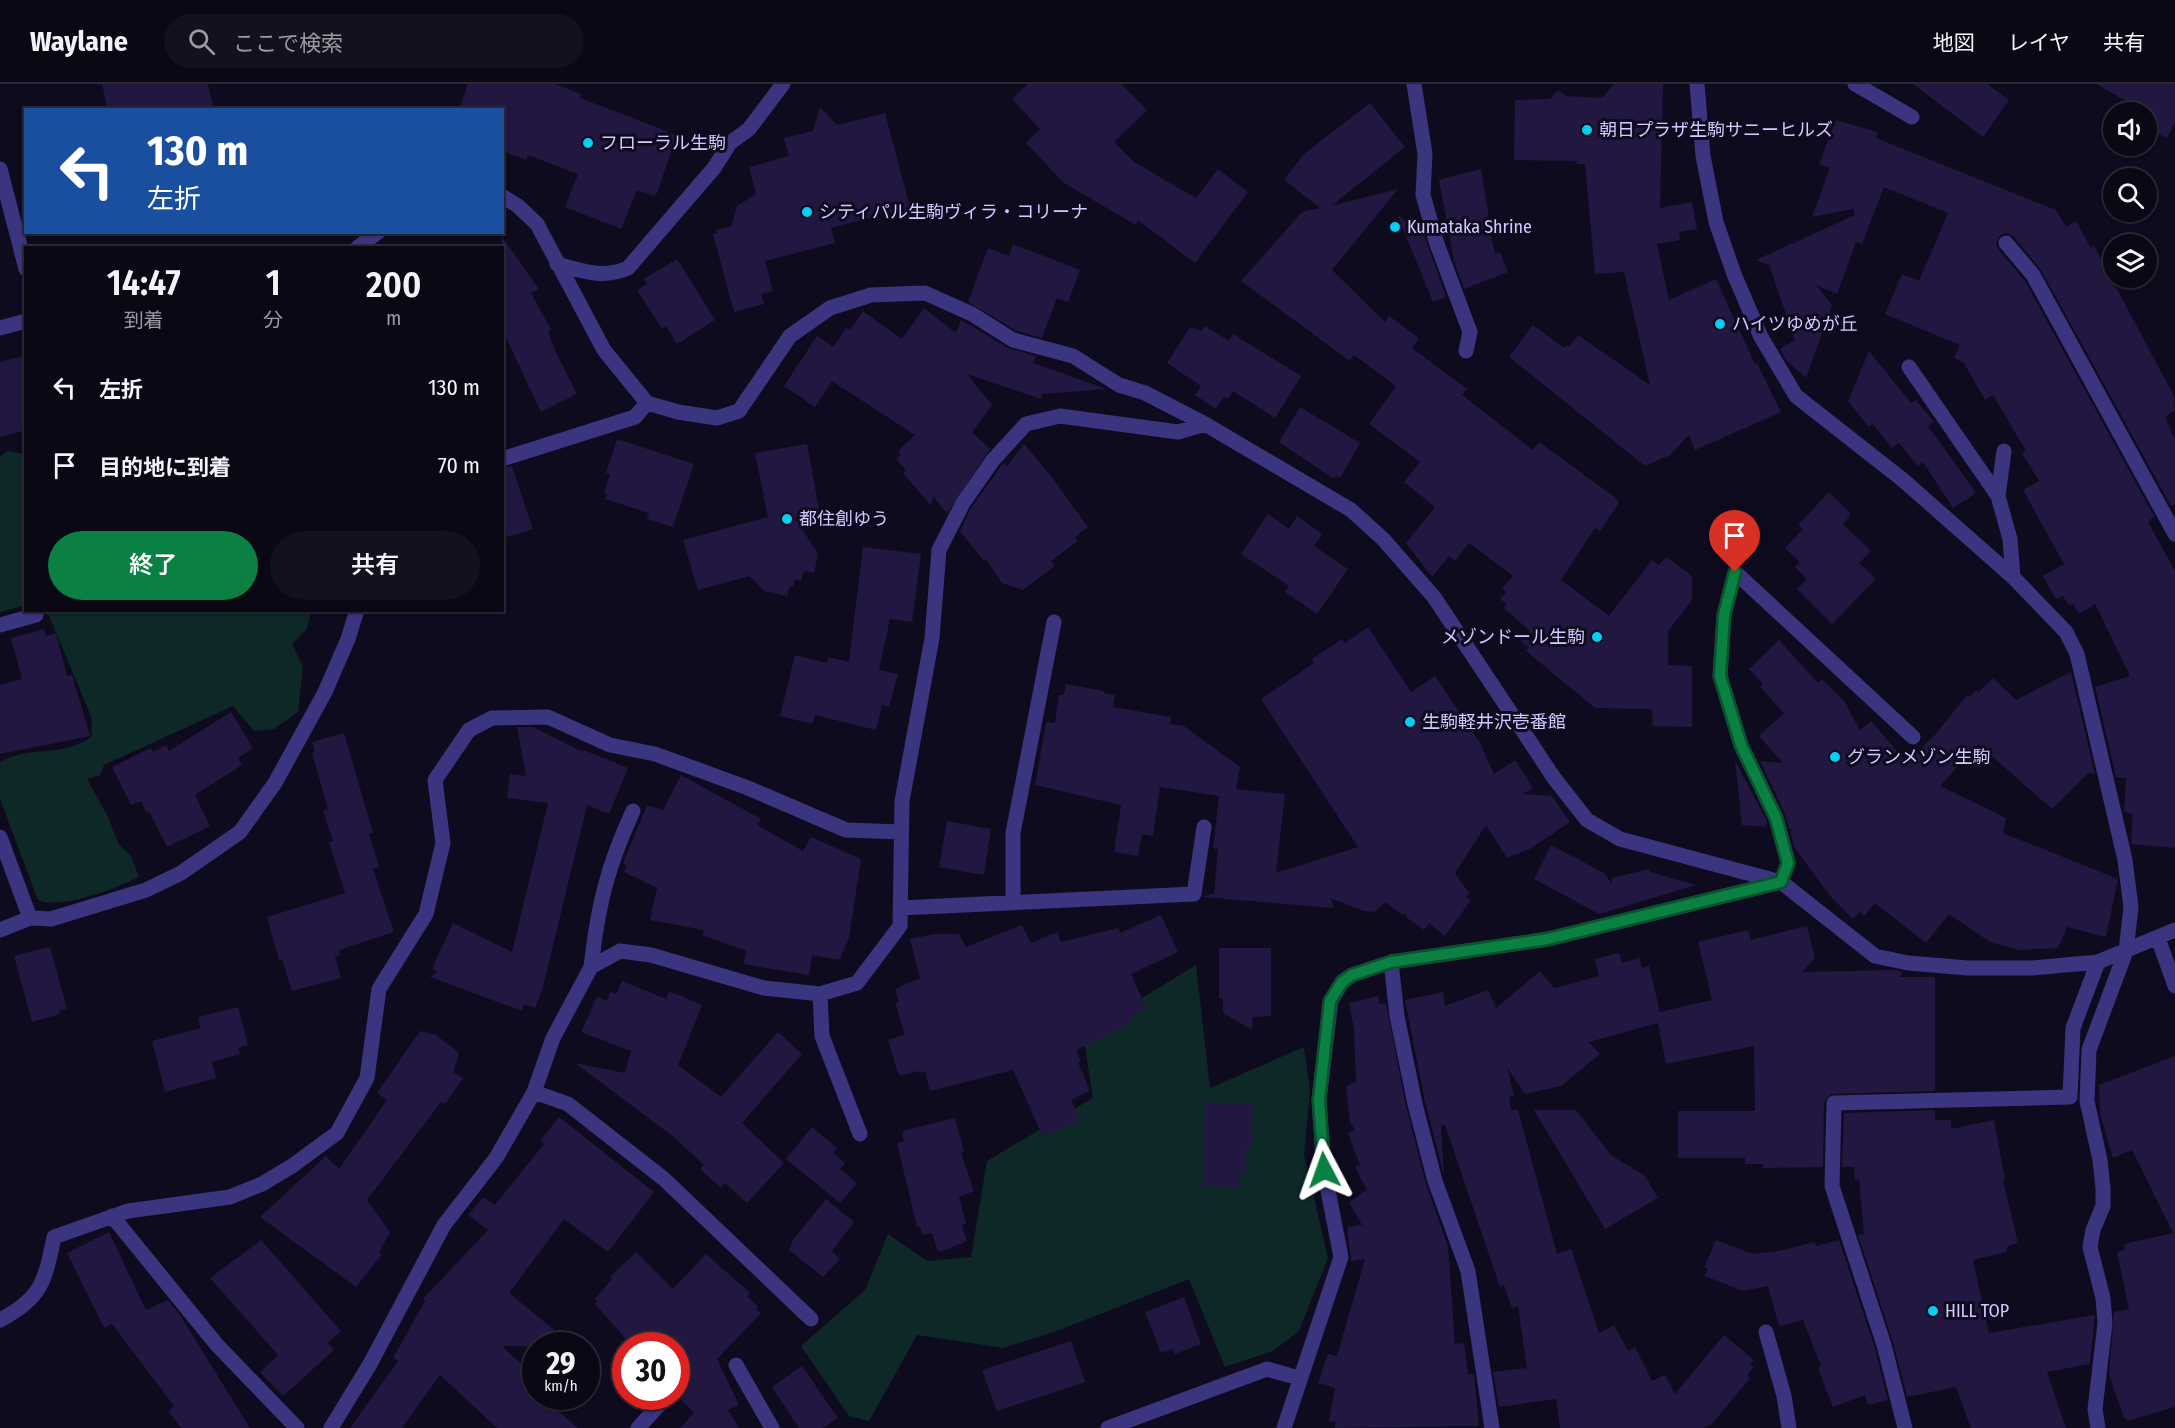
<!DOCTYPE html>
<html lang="ja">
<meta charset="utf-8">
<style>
body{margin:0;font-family:"Fira Sans Condensed","Noto Sans JP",sans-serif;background:#14111f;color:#f1f3f6;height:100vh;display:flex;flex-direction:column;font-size:22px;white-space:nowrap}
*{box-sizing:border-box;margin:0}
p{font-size:20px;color:#9a9aa1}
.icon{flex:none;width:33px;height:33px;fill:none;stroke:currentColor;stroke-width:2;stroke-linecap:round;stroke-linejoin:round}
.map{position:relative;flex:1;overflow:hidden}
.drawer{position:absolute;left:24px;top:162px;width:480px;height:366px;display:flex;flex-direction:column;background:#0b0816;border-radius:0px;box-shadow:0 2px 4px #0004,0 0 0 2px #2b2935}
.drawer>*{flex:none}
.top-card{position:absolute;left:24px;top:24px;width:480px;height:126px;border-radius:0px;box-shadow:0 2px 4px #0004,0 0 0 2px #2b2935;background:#1a4fa0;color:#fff;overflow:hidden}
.controls{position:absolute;left:2103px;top:18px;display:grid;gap:12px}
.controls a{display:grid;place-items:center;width:54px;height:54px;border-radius:50%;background:#0b0816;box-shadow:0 2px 4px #0004,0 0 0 2px #2b2935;font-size:30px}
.speed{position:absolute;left:522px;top:1248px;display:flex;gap:12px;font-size:30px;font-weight:700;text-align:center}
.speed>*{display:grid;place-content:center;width:78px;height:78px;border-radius:50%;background:#0b0816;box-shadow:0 2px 4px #0004,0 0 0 2px #2b2935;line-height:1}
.speed small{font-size:15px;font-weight:400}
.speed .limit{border:9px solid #d22;background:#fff;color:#111}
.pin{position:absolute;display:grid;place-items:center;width:51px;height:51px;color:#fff;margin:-62px -26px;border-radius:50% 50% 50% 0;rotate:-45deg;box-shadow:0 0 6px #0007}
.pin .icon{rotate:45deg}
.me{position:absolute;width:66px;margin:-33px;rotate:356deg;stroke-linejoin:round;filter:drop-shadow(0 0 4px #0008)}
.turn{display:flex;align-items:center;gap:21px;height:126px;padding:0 24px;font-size:27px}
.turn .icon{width:78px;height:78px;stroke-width:2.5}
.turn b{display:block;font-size:42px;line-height:51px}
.eta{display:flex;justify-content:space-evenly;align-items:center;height:102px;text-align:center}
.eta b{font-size:36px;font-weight:600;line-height:42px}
.button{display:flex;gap:12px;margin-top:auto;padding:12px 24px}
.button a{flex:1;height:69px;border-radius:36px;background:#0b8043;color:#fff;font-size:24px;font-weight:600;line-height:69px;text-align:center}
.button a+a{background:#14111f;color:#f1f3f6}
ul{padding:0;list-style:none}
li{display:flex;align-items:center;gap:18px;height:78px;padding:0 24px}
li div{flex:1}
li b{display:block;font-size:22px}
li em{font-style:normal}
header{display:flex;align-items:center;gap:36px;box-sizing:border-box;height:84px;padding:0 30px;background:#0b0816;border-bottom:2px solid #2b2935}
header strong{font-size:28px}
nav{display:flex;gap:33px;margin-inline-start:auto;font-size:21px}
.search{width:420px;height:54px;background:#14111f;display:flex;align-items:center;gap:15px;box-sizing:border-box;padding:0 21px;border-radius:33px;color:#9a9aa1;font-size:22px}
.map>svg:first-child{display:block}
.green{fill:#0e2828}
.building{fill:#211740}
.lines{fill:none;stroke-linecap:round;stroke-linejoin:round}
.minor{stroke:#3b347f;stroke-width:15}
.route-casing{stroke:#07532c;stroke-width:15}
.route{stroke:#0b8043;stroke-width:10}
.poi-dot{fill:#00d1f4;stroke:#0f0b1e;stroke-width:2}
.labels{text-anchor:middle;stroke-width:6;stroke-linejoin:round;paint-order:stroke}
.poi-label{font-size:18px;fill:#d1c9ff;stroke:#0f0b1e;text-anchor:start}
</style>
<header>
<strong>Waylane</strong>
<div class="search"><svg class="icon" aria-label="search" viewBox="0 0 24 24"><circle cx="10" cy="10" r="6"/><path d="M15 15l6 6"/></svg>ここで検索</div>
<nav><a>地図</a><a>レイヤ</a><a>共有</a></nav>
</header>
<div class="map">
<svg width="2175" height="1344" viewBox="0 0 2175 1344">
<rect width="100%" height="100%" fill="#0f0b1e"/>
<!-- green -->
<path class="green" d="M7,367l18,3 1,151 -26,7v-155z
M47,527h264l-4,18 -15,15 11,23 -5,45 -24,17 -20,2 -21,-25 -129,59 -4,10 -13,4 20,36 12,30 12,11 8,21c-23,11 -77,33 -101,23l-38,-101v-37c28,-17 66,-4 92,-26l-1,-20z
M1196,881l14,123 94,-41 6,44 -6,64 24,103 -29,73 -26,20 -48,16 -36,-88 -132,52 -54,17 -86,-13 -48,86 -20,-5 -48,-70 64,-56 23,-56 39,27 44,-4 16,-96 106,-63 -10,-64z"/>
<!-- building -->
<path class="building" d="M102,0h106l6,26h-106z
M468,0h87l26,10 -1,4 97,37 -20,58 -3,3 -17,-6 -16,39 -56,-22 13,-33 -50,-19 -2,5 -24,-9v-41h-43z
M1028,0h93l26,26 -33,32 20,20 62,36 22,-29 30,23 -53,71 -57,-43 -2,5 -72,-42 -38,-40 14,-14 -28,-30z
M1614,0h49l-3,124 32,-6 5,27 -18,3 1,8 -23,4 12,56 47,-21 39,85 2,-1 24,49 -86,38 -6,-15 -19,20 -25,11 -136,-109 24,-32 31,23 2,-3 3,2 9,-12 72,50 -26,-113 -29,2 -10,-110h-8v-3l-63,-1 1,-60 35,-1 8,-9 8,6 36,2z
M1913,0h74l22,16 -26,37z
M2096,0h79v38l-8,16 -21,-11v-15z
M1370,19l35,44 -74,59 67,-17 -66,81 53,52 4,-6 30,22 -7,10 55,41 -5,6 71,55 6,-8 77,56 3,5 -19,28 -5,-3 -34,52 48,36 43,-56 7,5 7,-8 26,19v24l-24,31v34l24,1v61l-39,-1 -1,-17 -57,-1 -69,-57 3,-4 -8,-5 9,-11 -26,-23 3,-4 -7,-5 6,-7 -4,-3 11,-13 -44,-33 -14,18 -6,-5 -17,21 -26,-34 29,-36 -31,-25 16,-20 -51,-38 27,-38 -42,-31 -4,6 -109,-80 61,-69 18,-4 -36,-28 20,-26z
M820,23l17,18 48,-12 25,94 -79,21 4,15 -70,18 8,30 -12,3 3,10 -30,8 -21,-78 4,-1 -1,-3 15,-4 6,-20 19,-12 -7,-27 40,-11 -5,-18 29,-7z
M1836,36l42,12 -2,6 180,72 10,17 10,-6 15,27 3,-2 80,150 1,14 -10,7 10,23v64l-4,2 -130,-236 -28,-34 -8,-3 -6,3 -3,8 2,5 27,32 129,235 -6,6 27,49v277l-44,-4 2,-30 -9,-2 2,-34 -10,-1 -21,-90 35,-11 -35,-72 -16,10 -6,-10 -4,2 -6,-10 -7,3 -13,-23 21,-12 -41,-74 16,-9 -17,-28 4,-2 -33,-56 -8,5 -21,-37 -10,-5 6,-13 -75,-31 17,-40 17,7 29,-68 -64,-26 -22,57 -6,-2 -19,52 -21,-9 16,20 -26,73 -20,-18 -6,-11 15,-9 -26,-75 -13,-5 99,-45 -2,-6 -41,8 18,-49 -11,-4z
M1481,85l8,49 -2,1 8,34 5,-1 8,20 -44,17 -10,-28 -15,-81z
M1397,130l28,23 21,60 -13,5z
M502,153l37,52 -8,4 20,37 -3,1 6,17 23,46 -36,18 -39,-83z
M1013,160l67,26 -12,32 -11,-4 -15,40 -25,-7 -49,-29 20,-54 21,8z
M677,175l38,61 -38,24 -11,-18 -4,3 -25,-39 10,-6 -3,-5z
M924,224l32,25 5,-13 47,28 28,8 -3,7 74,26 -64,5 -2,5 -74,-25 25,31 -20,27 18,17 -43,65 -14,-18 -2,10 -28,-33 3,-3 -10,-11 5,-4 -3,-4 17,-16 -83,-54 -17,26 -31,-21 33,-50 16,11 13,-19 4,2 13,-19 39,28z
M1205,242l24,15 4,-7 68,42 -26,42 -42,-27 -5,8 -4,-3 -8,13 -21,-14 6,-9 -34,-23 23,-36 11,4z
M1869,267l42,52 5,-3 18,22 -6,4 48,67 -23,15 -30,-46 -5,4 -19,-23 -7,5 -19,-24 -4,3 -21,-26z
M26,271v75l-26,7v-75z
M1300,323l60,36 -20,35 -4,-2 -2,3 -55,-37z
M617,355l77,25 -21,63 -26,-8 2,-6 -44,-14 2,-5 -3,-1 6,-19 -4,-1z
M807,360l12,66 -24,8 23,36 -4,19 -10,-2 -3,10 -6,-2 -2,7h-3l-3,10 -23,-5 -14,-15 -52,14 -15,-50 85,-23 -13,-64z
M1024,360l27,32 37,51 -13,10 3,4 -27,20 4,5 -32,24 -21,-7 -16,-24 -2,2 -24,-30 11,-23 30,-42 3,-3 3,3z
M512,382l21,63 -26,8 -5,-16v-53z
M1829,408l22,22 -8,10 28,27 -12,12 17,16 -44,45 -35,-35 10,-10 -12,-12 5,-5 -15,-14 18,-19 -5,-4z
M1268,430l21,15 8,-13 25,18 -8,12 34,23 -31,45 -32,-22 4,-6 -48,-32z
M863,463l58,7 -9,68 -22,-3 -11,51 19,4 -9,33 -7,-2 -6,25 -61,-15 -3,9 -32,-8 15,-61 32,8 1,-6 21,5z
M1368,543l43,65 24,-16 45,67 14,31 21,-14 18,28 -10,6 29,2 18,26 -40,27 -23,9 -21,-33 -31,48 14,20 -3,4 5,3 -26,36 -16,-13 -5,7 -18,-13 1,-3h-6l-16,-12 -10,10 -12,-1 -33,-13 4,10 -131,-11 11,-4 4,-44 -5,-1 6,-52 -59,-9 -7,49 -11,-2 -4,22 -24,-4 7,-47 -86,-20 11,-63 9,1 4,-28h5l2,-11 38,7v2l11,2 -2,12 58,10 -1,7 14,2 56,41 -4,22 49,5 -9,79 82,-26 -97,-148 53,-36 -2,-4 30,-20 3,4z
M44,545l2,7 10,-3 11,43 5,-1 18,61 -90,18v-69l22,-6 -11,-41z
M1779,556l39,43 4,-4 22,22 16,29 11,-9 35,41 29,-27 32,-40 2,2 7,-7 2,3 15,-15 23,22 55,-28 24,102 -7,-1 -36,36 -74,-65 -38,42 66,32 -3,15 115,46 -12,58 -39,-10 -9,21 -39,2 -29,-8 -41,-28 -23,29 -51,-40 -11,13 -4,-4 -7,7 -22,-22 -37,-50 -4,-16 5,-2h-6l-4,-15 -25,-53 23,2 -24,-27 25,-23 -24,-26 3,-3 -14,-15z
M231,628l22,36 -15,10 4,7 -47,30 15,31 -43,21 -17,-34 -4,-1 -5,-11 -10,4 -19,-38 39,-19 2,4 13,-7 3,6z
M517,643h16l50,25 1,-2 44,18 -19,46 -22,-9 -44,182 -8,21 -11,-4 -2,7 -92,-34 8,-5 -6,-3 21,-46 59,29 36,-149 -41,-5 3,-24 16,2z
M344,649l29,100 -4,1 10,33 -6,2 21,63 -55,18 1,6 -5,1 6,21 -49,13 -10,-32 -3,1 -12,-43 78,-24 -16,-51 4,-1 -10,-30 5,-2 -16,-56 3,-1 -3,-10z
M1735,676l32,61 -1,6 -24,-2z
M681,691l80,44 -4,6 46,26 8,-14 50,22 -12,79 -10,22 -27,-5 -3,20 -66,-11 4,-13 -45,-16 2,-5 -54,-10 7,-32 -33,-16 3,-6 -4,-3 24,-58 16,5z
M947,737l44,8 -7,46 -45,-8z
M1551,761l53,28 8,11v-6l37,-9 1,3 46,13 -97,29 -65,-35z
M1161,831l17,37 -47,22 16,35 -16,7 2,5 -57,29 5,11 -3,1 12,29 -19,9 9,20 -37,17 -30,-67 -83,21 -5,-19 -6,1 -1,-2 -18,5 -2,-3 -10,-33 17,-6 -10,-31 4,-1 -4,-13 25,-11 -10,-39 25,-5h24l7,13 56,-22 9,18 26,-11 4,10 58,-14 1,5z
M1807,842l8,32 -13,14 94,-2 7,2 -4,5h36v114l-105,3 -6,9 -1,64 -60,1v-4h-18v-6h-67v-47h77l-1,-65 -88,18 -8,-41 -69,19 11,12 -39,32 -36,8 -18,-27 7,29 -5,1 2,13h7l39,144 14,-5 28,84 15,-8 14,26 7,-4 17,34 13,-6 10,19 49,-59 30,25 -4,4 4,3 -7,8 3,3 -38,46 -9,4h-143l-4,-29 -57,8 -6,-35 34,-4 -9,-62 -6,2 -8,-23 -4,2 -55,-162h-4l3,51 -19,-74 -20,-102 38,-8 2,14 43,-16 8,18 44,-37 14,17 45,-12 -4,-17 24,-6 3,10 17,-5 3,10 7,-2 11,46 52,-12 -14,-58 50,-12 3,10z
M50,863l17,62 -8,2 1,3 -28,8 -18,-66z
M1219,864h52v68l-18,1 -1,13 -29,-17v-14l-4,-1z
M622,897l44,18 3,-8 33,14 -24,60 43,32 57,-65 24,22 -60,69 42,40 -37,40 -22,-20 -4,5 -21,-19 4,-4 -29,-27 -100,-75 50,10 6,-22 -50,-19 16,-35 10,4 3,-9 6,2z
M1378,912l2,8 6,-1 20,103 20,78 22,62 7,98 9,-1 4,31h6l5,52 -144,2 1,-6 -7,-1 6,-33 -17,-5 10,-29 9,2 28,-97 -14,2 -4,-34 15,-2 -13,-23 18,-12 -12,-23 5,-2 -12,-32 7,-3 -5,-8 -4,-36 10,-5 -2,-52 -5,-26z
M238,923l10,38 -10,3 2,6 -28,8 4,16 -51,14 -13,-51 48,-13 -2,-11z
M420,947l16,4 23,18 -6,19 10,6 -18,26 -4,-2 -74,98 23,32 -11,20 3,2 -26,33 -96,-70 66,-61 13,13 48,-69 -10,-7z
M2175,972v351l-48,14 -1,-3h-2l-15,-44 5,-62 15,-3 -12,-57 8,-2 -1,-6 49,-11 -41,-83 -19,8 -13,-44 -1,-29z
M1205,1018l48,2 -2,43h-5l-1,27h-5v13l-37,-1z
M1534,1026h42l35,45 34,21 13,22 -53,31z
M1935,1026v10h16v9l43,-9 11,60h-2l15,63 -10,3 -2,6 -33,8 16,73 106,-18 -5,49 -43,8 19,56h-95l-15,-41 -49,10 -14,-55 -35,-107 6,-1 -5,-55 -4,1 -1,-13h-12l2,-54z
M559,1033l95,75 -46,60 -44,-33 -55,74 65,53h-72l34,32v18h19l7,7 -6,6 22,19h-81l-57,-53 -38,53h-52l48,-67 -5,-3 32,-57 -2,-2 65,-69 -20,-15 15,-18 12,8 49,-61 -4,-3z
M955,1034l9,34 -3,1 13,38 -15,6 7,27 -4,1 5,16 -27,11 -3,-3 -5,-16 -10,2 -2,-9 -3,1 -20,-84 7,-2 -2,-8 4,-3z
M812,1043l25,21 -4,5 12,10 -5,6 17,14 -17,20 -54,-44z
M826,1115l28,23 -22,29 8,8 -17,18 -34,-27 4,-10z
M109,1148l37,78 22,-10 12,15 70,113h-69l-13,-17 6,-5 -62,-82 -8,4 -37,-75z
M261,1156l80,91 -13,12 6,7 -51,46 -23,-24 18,-17 -68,-77z
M1716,1156l36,14 27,-3 36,-9 1,4 23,-6 36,108 13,52 -20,5 -3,-10 -32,12 -15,-39 3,-2 -18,-46 -24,6 -11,-40 -25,5 -38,-15 3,-8 -4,-1z
M636,1168l37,37 33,-35 44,39 -3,3 11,11 -2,2 5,4 -44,46 22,46 -11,5 11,18h-59l14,-15 -18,-19v-48h-44l-37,-42 2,-3 -2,-2 17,-20 -2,-2z
M1184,1213l17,47 -26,10 -2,-5 -12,4 -16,-41z
M1071,1257l14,41 -88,29 -15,-41z
M802,1282l36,52 -15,10h-24l-27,-41z"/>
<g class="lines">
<!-- minor -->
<path class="minor" d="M1414,0l11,70 -2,41 14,49 33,88 -4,19
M1697,0l6,72 13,66 18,52 27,63 35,59 107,84 110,97
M1855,0l57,33
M0,85l26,100
M502,112l16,10 19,18 67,126 43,53 31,9 39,6 22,-7 51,-75 40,-28 41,-13 54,-2 47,21 41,26 60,16 46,29 26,8 60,31
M2006,159l27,32 142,259
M357,164l21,-16
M557,180c26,7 46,15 71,4l86,-100 16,-25 19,-14 34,-45
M0,244l26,-7
M1909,283l89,129
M2004,367l-6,45 12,43 3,38 53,55 11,22 48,206 6,47 -5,44 -37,99 -2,51 13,59 3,28v18l-10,24 -3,17 13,51 2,25 -10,86 3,19
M502,375l133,-42 12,-14
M0,541l36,-10
M0,753l30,81
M1013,817v-68l41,-211
M900,824l294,-14 10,-67
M0,846l30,-12 21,1 95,-29 35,-17 59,-41 35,-49 50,-91 23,-53 9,-29
M2158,854l17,48
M1391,878l6,54 18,88 20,77 33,90 24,157
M591,883c7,-61 16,-100 42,-156
M820,910l2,42 38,98
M534,1008l34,12 96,75 147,140
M112,1132l105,129 80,83
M0,1236c42,-22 45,-39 54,-83l74,-26 102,-14 32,-13 30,-18 45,-33 30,-55 12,-89 47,-75 17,-71 -8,-63 34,-50 23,-12 56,-1 62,28 45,9 93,34 98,42 55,2
M1766,1248l18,64 5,32
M736,1281l36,63
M331,1344l39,-64 74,-139 52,-67 38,-66 19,-54 38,-71 29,-16 31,4 113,33 56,6 37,-11 43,-57 2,-125 30,-163 7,-88 24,-47 30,-43 33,-36 34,-8 118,16 27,-8 146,86 32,29 51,58 120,181 33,42 33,19 161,43 94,74 33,7 60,5h64l66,-6 77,-32
M638,1344l22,-24
M1108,1344l159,-59 32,9
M1284,1344l57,-171 -17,-87 -5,-70 12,-99 11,-19 10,-7 39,-13 157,-23 233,-57 7,-19 -12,-45 -35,-73 -21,-69 4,-61 11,-43 178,165
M1905,1344l-21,-83 -52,-159 2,-83 236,-6 3,-69 25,-66"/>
</g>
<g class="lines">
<!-- route casing -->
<g class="route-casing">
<path id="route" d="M1324,1086l-5,-70 11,-99 12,-19 10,-7 39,-13 157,-23 233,-57 7,-19 -12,-45 -35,-73 -21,-69 4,-61 11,-43"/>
</g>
<!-- route -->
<use href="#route" class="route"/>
</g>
<!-- markers -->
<g class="poi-dot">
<circle cx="1587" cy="46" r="6"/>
<circle cx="588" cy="59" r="6"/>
<circle cx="807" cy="128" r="6"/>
<circle cx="1395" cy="143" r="6"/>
<circle cx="1720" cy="240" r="6"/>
<circle cx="787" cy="435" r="6"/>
<circle cx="1597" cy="553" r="6"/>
<circle cx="1410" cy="638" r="6"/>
<circle cx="1835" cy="673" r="6"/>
<circle cx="1933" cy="1227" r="6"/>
</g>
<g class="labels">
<!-- poi labels -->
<g class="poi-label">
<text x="1599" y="52">朝日プラザ生駒サニーヒルズ</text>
<text x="600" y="65">フローラル生駒</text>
<text x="819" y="134">シティパル生駒ヴィラ・コリーナ</text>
<text x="1407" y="149">Kumataka Shrine</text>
<text x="1732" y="246">ハイツゆめが丘</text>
<text x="799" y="441">都住創ゆう</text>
<text x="1585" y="559" text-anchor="end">メゾンドール生駒</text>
<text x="1422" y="644">生駒軽井沢壱番館</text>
<text x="1847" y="679">グランメゾン生駒</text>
<text x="1945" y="1233">HILL TOP</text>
</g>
</g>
</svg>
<div class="controls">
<a><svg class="icon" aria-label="sound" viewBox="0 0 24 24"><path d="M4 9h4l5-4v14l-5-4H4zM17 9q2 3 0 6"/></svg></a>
<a><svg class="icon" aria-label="search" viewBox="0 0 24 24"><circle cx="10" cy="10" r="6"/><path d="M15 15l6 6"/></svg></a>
<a><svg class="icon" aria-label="layers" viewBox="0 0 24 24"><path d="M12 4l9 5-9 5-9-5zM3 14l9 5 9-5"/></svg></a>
</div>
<div class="speed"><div>29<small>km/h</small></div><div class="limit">30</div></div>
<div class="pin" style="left:1735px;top:488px;background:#d93025"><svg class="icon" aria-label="arrive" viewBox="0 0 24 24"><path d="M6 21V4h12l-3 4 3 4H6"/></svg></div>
<svg class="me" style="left:1324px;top:1086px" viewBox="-20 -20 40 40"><path d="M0-17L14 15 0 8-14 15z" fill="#0b8043" stroke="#fff" stroke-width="4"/></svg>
<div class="top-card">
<div class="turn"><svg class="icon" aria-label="left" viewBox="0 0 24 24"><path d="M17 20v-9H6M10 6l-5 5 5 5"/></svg><div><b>130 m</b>左折</div></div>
</div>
<section class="drawer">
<div class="eta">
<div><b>14:47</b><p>到着</p></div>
<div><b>1</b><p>分</p></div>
<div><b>200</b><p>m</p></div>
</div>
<ul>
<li><svg class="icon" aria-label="left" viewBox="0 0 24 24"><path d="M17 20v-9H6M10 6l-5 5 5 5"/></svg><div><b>左折</b></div><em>130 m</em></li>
<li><svg class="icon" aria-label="arrive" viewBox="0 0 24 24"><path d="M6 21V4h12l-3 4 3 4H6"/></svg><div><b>目的地に到着</b></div><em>70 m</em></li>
</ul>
<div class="button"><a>終了</a><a>共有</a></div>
</section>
</div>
